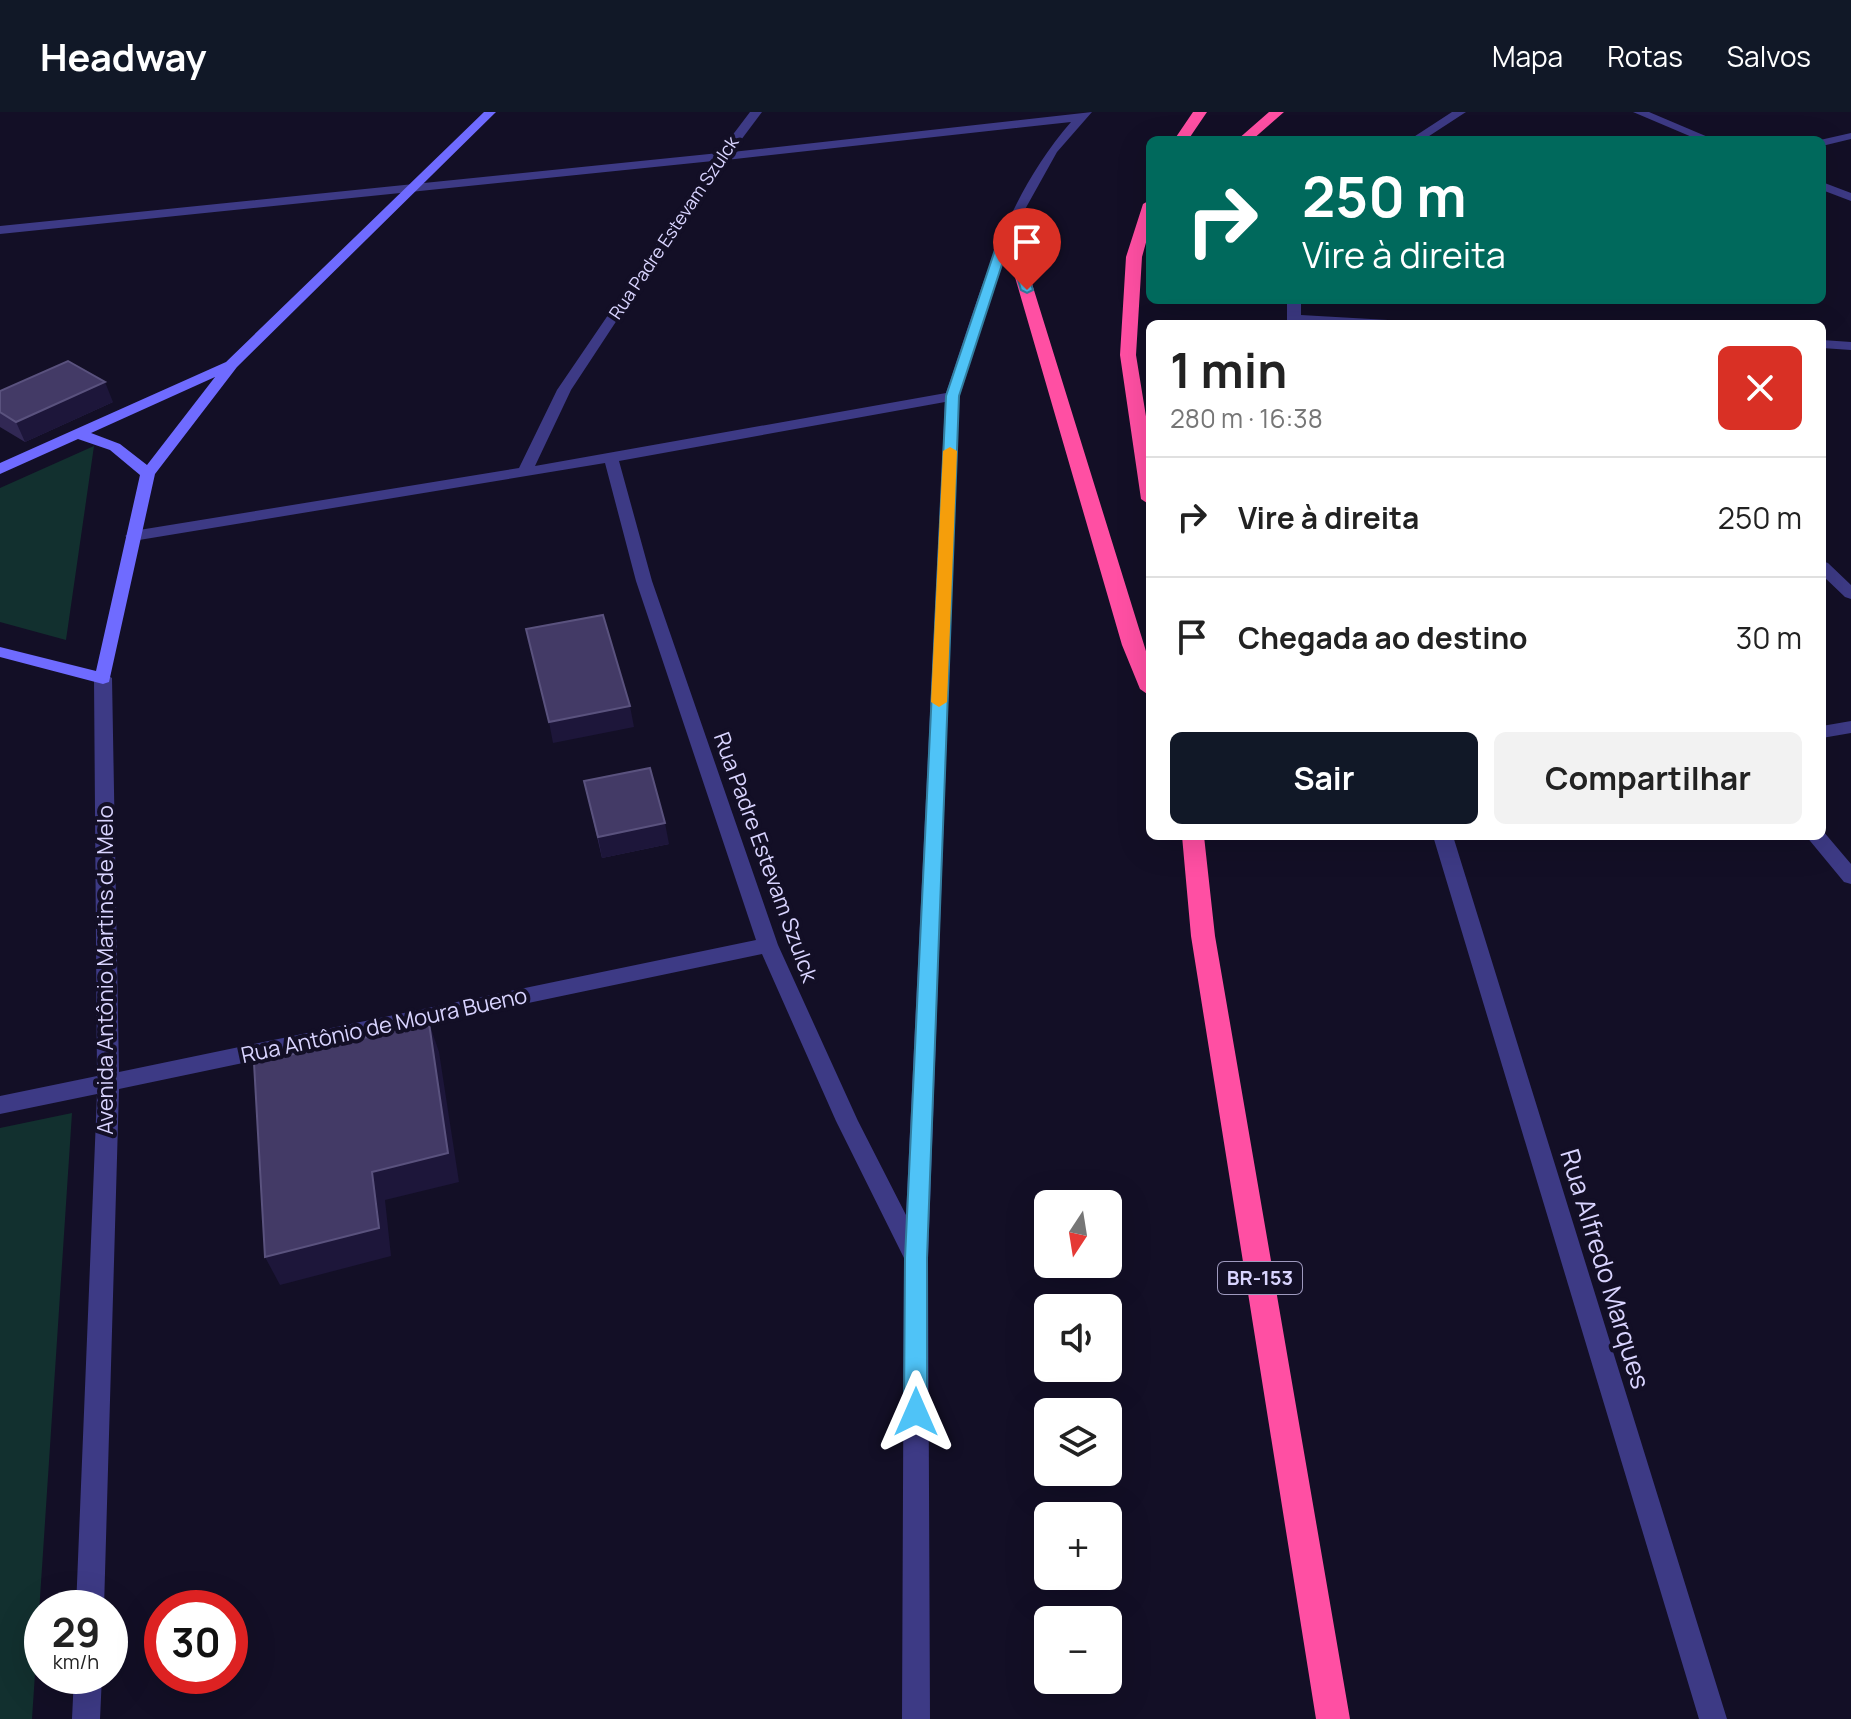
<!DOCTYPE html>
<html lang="pt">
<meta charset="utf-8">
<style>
body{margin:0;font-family:Manrope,sans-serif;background:#f2f2f2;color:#222;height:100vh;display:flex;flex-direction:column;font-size:30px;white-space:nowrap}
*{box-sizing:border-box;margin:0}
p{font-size:26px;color:#767676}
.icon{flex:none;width:44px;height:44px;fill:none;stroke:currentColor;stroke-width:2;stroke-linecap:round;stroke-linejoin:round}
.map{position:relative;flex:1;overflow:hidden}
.details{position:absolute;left:1146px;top:208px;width:680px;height:520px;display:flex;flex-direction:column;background:#fff;border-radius:12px;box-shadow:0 8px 32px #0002}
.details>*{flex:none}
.top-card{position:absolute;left:1146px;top:24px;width:680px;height:168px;border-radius:12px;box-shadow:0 8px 32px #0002;background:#00695c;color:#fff;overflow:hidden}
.needle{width:52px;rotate:192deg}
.tools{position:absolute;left:1034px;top:1078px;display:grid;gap:16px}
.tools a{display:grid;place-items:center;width:88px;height:88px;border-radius:12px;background:#fff;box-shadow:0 8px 32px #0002;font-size:40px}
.speed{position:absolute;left:24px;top:1478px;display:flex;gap:16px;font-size:40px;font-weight:700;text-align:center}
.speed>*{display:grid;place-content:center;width:104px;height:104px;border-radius:50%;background:#fff;box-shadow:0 8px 32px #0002;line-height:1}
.speed small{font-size:20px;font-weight:400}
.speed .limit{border:12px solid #d22;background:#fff;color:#111}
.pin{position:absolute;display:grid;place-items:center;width:68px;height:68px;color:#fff;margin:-82px -34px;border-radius:50% 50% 50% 0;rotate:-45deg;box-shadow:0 0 8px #0007}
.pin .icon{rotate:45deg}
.me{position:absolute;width:88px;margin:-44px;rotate:0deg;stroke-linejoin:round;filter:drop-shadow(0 0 6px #0008)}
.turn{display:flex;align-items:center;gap:28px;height:168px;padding:0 24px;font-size:36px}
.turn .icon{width:104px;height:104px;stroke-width:2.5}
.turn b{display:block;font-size:56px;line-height:68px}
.round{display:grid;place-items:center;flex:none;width:84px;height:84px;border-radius:12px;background:#f2f2f2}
.head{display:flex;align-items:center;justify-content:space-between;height:136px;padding:0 24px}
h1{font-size:48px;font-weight:700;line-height:60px}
.button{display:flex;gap:16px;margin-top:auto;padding:16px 24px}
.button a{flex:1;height:92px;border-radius:12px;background:#111827;color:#fff;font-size:32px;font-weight:700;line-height:92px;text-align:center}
.button a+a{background:#f2f2f2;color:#222}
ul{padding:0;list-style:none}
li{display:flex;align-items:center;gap:24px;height:120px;padding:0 24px;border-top:2px solid #e0e0e0}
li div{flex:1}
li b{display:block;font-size:30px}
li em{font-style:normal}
header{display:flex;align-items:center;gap:48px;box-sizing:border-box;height:112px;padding:0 40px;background:#111827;color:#fff}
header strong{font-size:38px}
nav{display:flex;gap:44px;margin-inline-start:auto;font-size:28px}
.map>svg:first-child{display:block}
.green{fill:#12302f}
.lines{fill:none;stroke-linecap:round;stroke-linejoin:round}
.street{fill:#3d3a85;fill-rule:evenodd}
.secondary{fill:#6f6bff;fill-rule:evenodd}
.highway{fill:#ff4fa3;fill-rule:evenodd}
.wall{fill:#312854}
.shaded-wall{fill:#1d163a}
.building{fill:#433a66;stroke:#5a527e;stroke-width:2}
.route{fill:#4fc3f7;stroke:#337fa1;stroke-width:2}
.slow{fill:#f59e0b}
.labels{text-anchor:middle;stroke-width:8;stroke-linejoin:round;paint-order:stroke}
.far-street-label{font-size:18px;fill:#d9d4ff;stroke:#130f26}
.shield{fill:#130f26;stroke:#9e99be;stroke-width:2}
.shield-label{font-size:20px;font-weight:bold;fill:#d9d4ff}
.street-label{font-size:22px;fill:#d9d4ff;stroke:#130f26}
.near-street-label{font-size:26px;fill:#d9d4ff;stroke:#130f26}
</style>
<header>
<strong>Headway</strong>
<nav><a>Mapa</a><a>Rotas</a><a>Salvos</a></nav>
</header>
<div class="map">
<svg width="1851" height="1607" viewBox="0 0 1851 1607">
<rect width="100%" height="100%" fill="#130f26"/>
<!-- green -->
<path class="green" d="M94,334l-28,194 -66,-18v-134z
M72,1001l-40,606h-32v-591z"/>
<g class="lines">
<!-- street -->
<path class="street" d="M750,0h12l-30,40 360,-40 -35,40 -43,77 -55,167 -31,862 2,461h-28l2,-461 -68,-137 -74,-167 -643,135 -15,519h-28l21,-514 -97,20v-18l97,-20 -3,-398 3,-4 6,-2 9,6 7,394 637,-132 -120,-359 -31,-118 -472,78 -8,-5 8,-5 386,-63 38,-78 156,-229 -713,73v-8l719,-73zM1071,10c-68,78 -92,175 -125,271l-411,73 36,-76 125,-190 30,-40zM945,290l-39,813 -48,-94 -80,-176 -126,-364 -33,-120z
M1452,0h14l-43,28h-14z
M1633,0h16l66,28h-16z
M1851,21v6l-29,7 -2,-6z
M1822,70l29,11v8l-29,-11z
M1287,188h14v15l87,5 7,4h-108z
M1822,228l29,2v8l-29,-2z
M1822,449l6,2 23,22v14l-6,-2 -23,-22z
M1851,609v12l-29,5v-12z
M1823,719l28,33v20l-7,-2 -38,-46h16z
M1433,724h20l274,883h-28z
M74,1564h28l-2,43h-28z"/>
<!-- secondary -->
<path class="secondary" d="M484,0h12l-259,255 -82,107 -46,208 -6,2 -103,-27v-10l96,24 44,-196 -30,-25 -32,-11 -78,35v-11l226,-101zM215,265l-68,88 -27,-21 -29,-11z"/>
<!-- highway -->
<path class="highway" d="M1193,0h14l-19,28h-14z
M1269,0h15l-32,28h-15z
M1150,88v28l-8,29 -6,98 14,86v64l-9,-6 -21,-144 6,-98 17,-53z
M1008,113l7,4 135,435v32l-10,-7 -18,-44 -121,-416z
M1182,724h22l11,100 135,783h-34l-125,-783z"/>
</g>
<!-- wall -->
<path class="wall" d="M0,279l113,11 -88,40 -25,-15z
M584,669l85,63 -67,14z"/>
<!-- shaded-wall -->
<path class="shaded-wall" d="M105,270l8,20 -88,40 -9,-20z
M630,594l4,21 -81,16 -4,-21z
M665,711l4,21 -67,14 -4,-21z
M429,911l10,29 20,130 -74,18 6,56 -111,29 -15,-28 107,-85z"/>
<!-- building -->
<path class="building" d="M68,249l37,21 -89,40 -16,-10v-21z
M603,503l27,91 -81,16 -23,-93z
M650,656l15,55 -67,14 -14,-56z
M429,911l19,130 -76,19 7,56 -114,29 -11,-194z"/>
<!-- route -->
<path class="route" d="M1008,113l5,4 20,61 -6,3 -6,-3 -13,-44 -49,150 -32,862v154l-3,7 -8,4 -8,-4 -4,-7 1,-154 41,-862 56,-167z"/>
<!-- slow -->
<path class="slow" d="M950,335l7,4 -10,251 -8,5 -8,-5 12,-251z"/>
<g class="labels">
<!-- far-street labels -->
<g class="far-street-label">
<text transform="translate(674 116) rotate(-56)" y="6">Rua Padre Estevam Szulck</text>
</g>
<!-- shield labels -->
<rect class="shield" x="1218" y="1150" width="84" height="32" rx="6"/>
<g class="shield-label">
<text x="1260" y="1173">BR-153</text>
</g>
<!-- street labels -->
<g class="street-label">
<text transform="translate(766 745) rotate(70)" y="8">Rua Padre Estevam Szulck</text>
<text transform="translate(105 858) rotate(-90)" y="8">Avenida Antônio Martins de Melo</text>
<text transform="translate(384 913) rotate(-12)" y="8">Rua Antônio de Moura Bueno</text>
</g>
<!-- near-street labels -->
<g class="near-street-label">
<text transform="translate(1605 1157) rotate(73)" y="9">Rua Alfredo Marques</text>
</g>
</g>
</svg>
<div class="tools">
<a><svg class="needle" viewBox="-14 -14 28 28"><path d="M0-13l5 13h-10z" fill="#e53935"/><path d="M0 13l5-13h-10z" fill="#767676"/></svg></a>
<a><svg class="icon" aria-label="sound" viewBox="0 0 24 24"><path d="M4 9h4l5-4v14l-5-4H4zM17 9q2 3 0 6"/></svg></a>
<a><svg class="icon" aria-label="layers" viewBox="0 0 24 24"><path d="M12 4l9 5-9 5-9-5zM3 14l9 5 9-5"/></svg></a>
<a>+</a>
<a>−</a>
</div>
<div class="speed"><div>29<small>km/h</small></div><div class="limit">30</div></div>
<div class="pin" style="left:1027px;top:178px;background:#d93025"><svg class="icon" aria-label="arrive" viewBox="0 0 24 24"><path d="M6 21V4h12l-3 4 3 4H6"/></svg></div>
<svg class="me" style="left:916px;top:1300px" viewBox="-20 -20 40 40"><path d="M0-17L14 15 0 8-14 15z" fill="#4fc3f7" stroke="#fff" stroke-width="4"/></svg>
<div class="top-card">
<div class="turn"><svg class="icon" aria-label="right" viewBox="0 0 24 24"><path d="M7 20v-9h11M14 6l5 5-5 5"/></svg><div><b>250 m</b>Vire à direita</div></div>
</div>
<section class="details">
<div class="head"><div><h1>1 min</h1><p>280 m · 16:38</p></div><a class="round" style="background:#d93025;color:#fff"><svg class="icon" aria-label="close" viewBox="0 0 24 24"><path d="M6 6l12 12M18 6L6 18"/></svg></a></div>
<ul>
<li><svg class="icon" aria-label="right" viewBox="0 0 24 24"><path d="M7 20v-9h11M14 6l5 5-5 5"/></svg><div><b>Vire à direita</b></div><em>250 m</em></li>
<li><svg class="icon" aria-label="arrive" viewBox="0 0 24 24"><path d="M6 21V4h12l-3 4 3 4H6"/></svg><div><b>Chegada ao destino</b></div><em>30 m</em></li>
</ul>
<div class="button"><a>Sair</a><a>Compartilhar</a></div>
</section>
</div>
